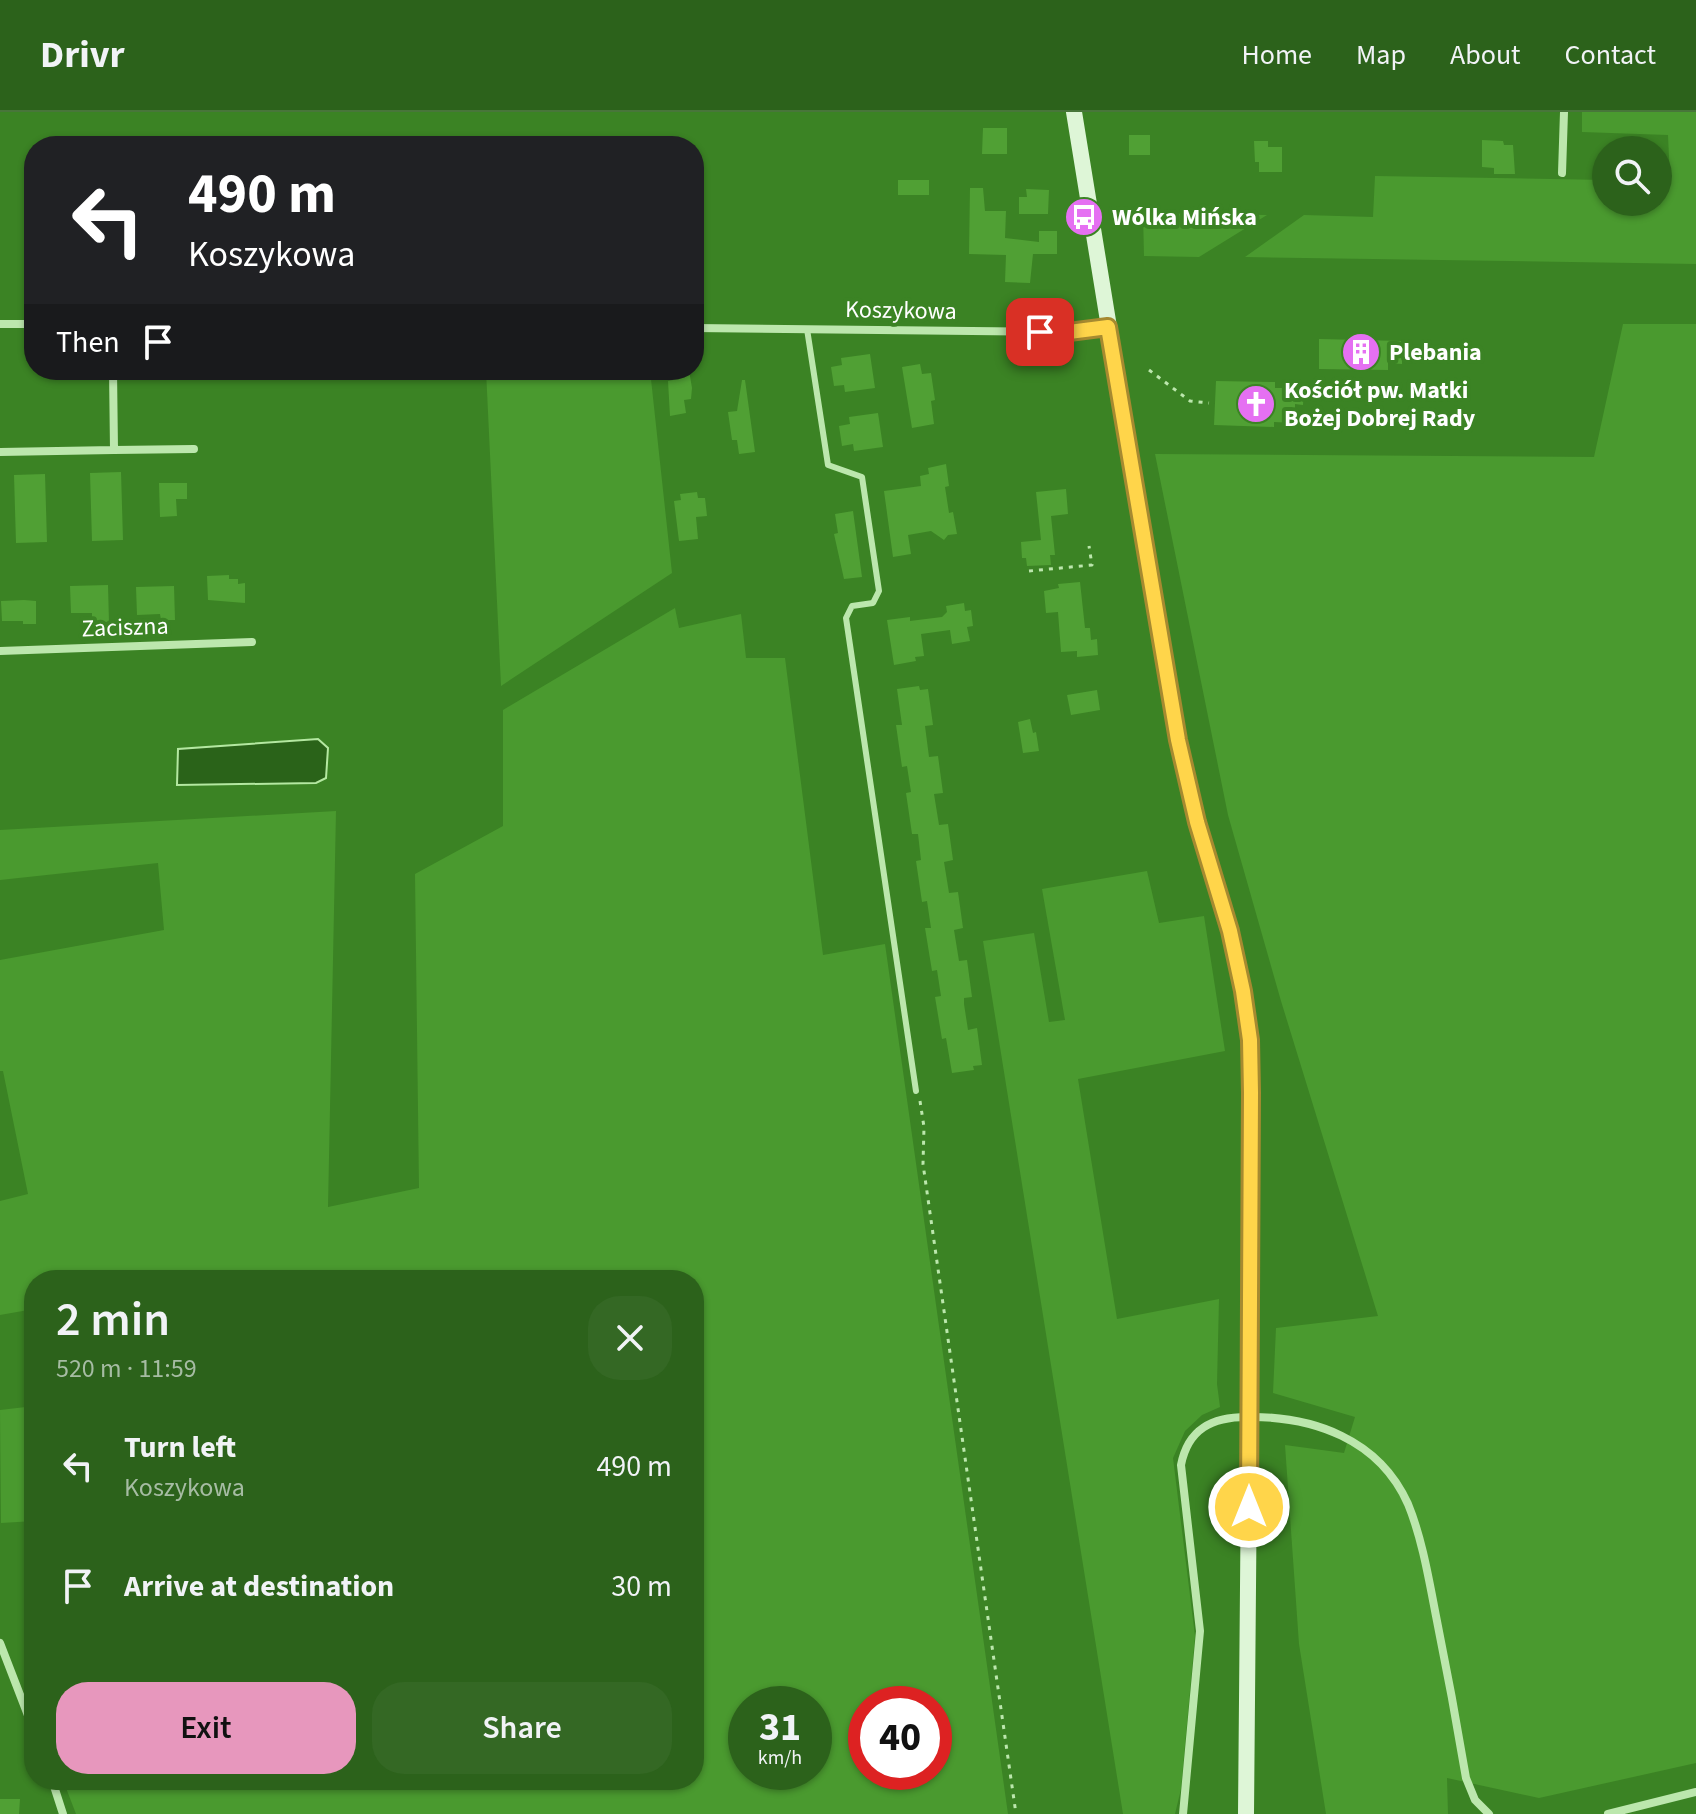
<!DOCTYPE html>
<meta charset="utf-8">
<style>
body{margin:0;font-family:"Source Sans 3",sans-serif;background:#346824;color:#f1f3f6;height:100vh;display:flex;flex-direction:column;font-size:30px;white-space:nowrap}
*{box-sizing:border-box;margin:0}
p{font-size:26px;color:#a6bca3}
.icon{flex:none;width:44px;height:44px;fill:none;stroke:currentColor;stroke-width:2;stroke-linecap:round;stroke-linejoin:round}
.map{position:relative;flex:1;overflow:hidden}
.sheet{position:absolute;left:24px;top:1158px;width:680px;height:520px;display:flex;flex-direction:column;background:#2c621b;border-radius:32px;box-shadow:0 2px 6px #0004}
.sheet>*{flex:none}
.top-card{position:absolute;left:24px;top:24px;width:680px;height:244px;border-radius:32px;box-shadow:0 2px 6px #0004;background:#202124;color:#fff;overflow:hidden}
.fabs{position:absolute;left:1592px;top:24px;display:grid;gap:16px}
.fabs a{display:grid;place-items:center;width:80px;height:80px;border-radius:50%;background:#2c621b;box-shadow:0 2px 6px #0004;font-size:40px}
.speed{position:absolute;left:728px;top:1574px;display:flex;gap:16px;font-size:40px;font-weight:700;text-align:center}
.speed>*{display:grid;place-content:center;width:104px;height:104px;border-radius:50%;background:#2c621b;box-shadow:0 2px 6px #0004;line-height:1}
.speed small{font-size:20px;font-weight:400}
.speed .limit{border:12px solid #d22;background:#fff;color:#111}
.pin{position:absolute;display:grid;place-items:center;width:68px;height:68px;color:#fff;margin:-34px;border-radius:16px;box-shadow:0 4px 12px #0006}
.me{position:absolute;width:88px;margin:-44px;rotate:0deg;stroke-linejoin:round;filter:drop-shadow(0 0 6px #0008)}
.turn{display:flex;align-items:center;gap:28px;height:168px;padding:0 32px;font-size:36px}
.turn .icon{width:104px;height:104px;stroke-width:2.5}
.turn b{display:block;font-size:56px;line-height:68px}
.then{display:flex;align-items:center;height:76px;padding:0 32px;background:#0003;gap:16px;font-size:30px}
.round{display:grid;place-items:center;flex:none;width:84px;height:84px;border-radius:32px;background:#346824}
.head{display:flex;align-items:center;justify-content:space-between;height:136px;padding:0 32px}
h1{font-size:48px;font-weight:600;line-height:60px}
.action{display:flex;gap:16px;margin-top:auto;padding:16px 32px}
.action a{flex:1;height:92px;border-radius:32px;background:#e797bd;color:#111;font-size:32px;font-weight:600;line-height:92px;text-align:center}
.action a+a{background:#346824;color:#f1f3f6}
ul{padding:0;list-style:none}
li{display:flex;align-items:center;gap:24px;height:120px;padding:0 32px}
li div{flex:1}
li b{display:block;font-size:30px}
li em{font-style:normal}
header{display:flex;align-items:center;gap:48px;box-sizing:border-box;height:112px;padding:0 40px;background:#2c621b;border-bottom:2px solid #48763a}
header strong{font-size:38px}
nav{display:flex;gap:44px;margin-inline-start:auto;font-size:28px}
.map>svg:first-child{display:block}
.green{fill:#4a9a2f;fill-rule:evenodd}
.water{fill:#2a6319;stroke:#b4e8a1;stroke-width:2}
.building{fill:#50a034}
.lines{fill:none;stroke-linecap:round;stroke-linejoin:round}
.path{stroke:#bce7ad;stroke-width:3;stroke-dasharray:4 6;stroke-linecap:butt}
.lane{stroke:#bce7ad;stroke-width:6}
.street{stroke:#bce7ad;stroke-width:8}
.secondary{stroke:#def6d7;stroke-width:16}
.route-casing{stroke:#a68a30;stroke-width:20}
.route{stroke:#ffd54a;stroke-width:14}
.labels{text-anchor:middle;stroke-width:8;stroke-linejoin:round;paint-order:stroke}
.poi-label{font-size:24px;font-weight:bold;fill:#fff;stroke:#3b8324;text-anchor:start}
.street-label{font-size:24px;fill:#fff;stroke:#3b8324}
</style>
<header>
<strong>Drivr</strong>
<nav><a>Home</a><a>Map</a><a>About</a><a>Contact</a></nav>
</header>
<div class="map">
<svg width="1696" height="1702" viewBox="0 0 1696 1702">
<rect width="100%" height="100%" fill="#3b8324"/>
<!-- green -->
<path class="green" d="M1582,0h114v152l-451,-7 59,-42 69,2 2,-41 231,4v22h52v-22h12l-2,-45 -86,-3z
M1143,102v-1l124,2 -68,42 -55,-1z
M1623,212h73v1439l-157,35 -92,-20 1,36h-122l-27,-170 -14,-199 59,8 11,-36 -82,-24 3,-65 102,-12 -97,-315 -53,-186 -73,-361 439,3z
M486,258h164l22,203 -171,113z
M675,496l4,20 62,-14 5,44h39l38,297 62,-11 123,870h-932l-13,-34h631v-500h-660v29l-34,6v-114l28,-7 -25,-123h-3v-111l164,-30 -6,-67 -158,17v-50l336,-19 -8,396 91,-19 -4,-314 88,-48v-116zM814,1592v68h-68v-68zM934,1592v68h-68v-68z
M1147,759l12,52 45,-7 21,135 -147,28 39,240 102,-20 -2,85 3,23 -18,8 -17,16 -12,27 22,178 -14,153 -6,25h-52l-140,-873 51,-8 15,89 16,-2 -23,-131z
M34,1294v115l-33,2 -1,-113z"/>
<!-- water -->
<path class="water" d="M318,627l10,9 -2,30 -10,5 -139,2 1,-36z"/>
<!-- building -->
<path class="building" d="M983,16h24v26h-25z
M1129,23h21v20h-21z
M1482,28l21,1 1,4h9l2,29h-21v-6l-12,-1z
M1254,29h14v6h14v25h-23v-10h-4z
M898,68h31v15h-31z
M970,76h13l2,23h21l-1,27 34,4v-11h18v23h-24l-3,29 -25,-1 1,-27 -37,-1z
M1026,77l23,1 -1,24h-29v-17h8z
M1319,227l83,2v23l-14,-1v7l-69,-1z
M870,242l5,34 -30,4 -1,-7 -10,1 -3,-19 11,-2 -1,-7z
M920,252l2,10 9,-1 4,27 -4,1 3,23 -22,4 -10,-61z
M672,258h17l3,18 -1,11 -7,1 2,13 -16,3 -2,-35 5,-1z
M742,268h3l10,72 -16,2 -2,-14h-5l-4,-28 9,-1z
M1216,269l59,1v6h29l-1,17 -8,-1v19l-21,-1v5l-60,-2z
M878,301l5,34 -29,4 -1,-7 -11,2 -3,-20 11,-2 -1,-7z
M946,352l3,22 -4,1 4,26 4,-1 4,22 -9,1 -4,5 -13,-9 -23,4 3,19 -18,3 -9,-66 37,-5 -1,-10 9,-2 -1,-6z
M121,360l2,68 -31,1 -2,-68z
M45,362l2,68 -31,1 -2,-68z
M159,371h28v16h-11l1,17 -17,1z
M1066,377l2,25 -17,2 4,39h-5l1,10 -24,1 -1,-8h-4l-1,-16 20,-2 -5,-48z
M697,380l1,6h7l2,18 -11,1 2,22 -19,2 -5,-40 7,-1 -1,-6z
M853,399l9,66 -18,2 -10,-45 4,-1 -3,-19z
M229,463v4h9v5l7,-1v20l-37,-3 -1,-24z
M1080,470l5,46h5l1,12 6,-1 1,16 -21,2v-6l-16,1 -3,-40 -12,1 -2,-22 15,-3 -1,-4z
M108,473l1,38h-17v-10h-21l-1,-27z
M174,474l1,34h-14l-1,-6 -23,1 -1,-28z
M24,488l12,1v23h-13v-3h-21l-1,-20z
M964,491l1,8 6,-1 2,16 -6,1 3,14 -18,3 -2,-14 -29,4 3,22 -9,1 1,4 -22,4 -7,-45 23,-3v4l32,-4 5,-5 -1,-6z
M919,574l1,4 8,-1 5,36 -8,1 4,31 9,-1 5,37 -9,1 5,31 9,-1 5,36 -9,2 5,31 9,-1 5,36 -9,2 5,31 8,-1 5,37 -8,1v6l4,26 9,-2 5,37 -9,1 1,4 -22,3 -6,-35 -4,1 -7,-42 6,-1 -4,-26 -5,1 -7,-43h6l-4,-27 -5,1 -6,-41 5,-1 -3,-26h-6l-6,-41 5,-1 -4,-26 -5,1 -6,-42h6l-5,-36z
M1097,578l3,20 -29,5 -4,-20z
M1030,607l3,14 3,-1 3,19 -16,2 -5,-31z
M0,1687h20l-1,15h-19z"/>
<g class="lines">
<!-- path -->
<path class="path" d="M1149,258l41,31 19,2
M1029,459l63,-6 -3,-19
M920,989l4,26 -1,37 93,650"/>
<!-- lane -->
<path class="lane" d="M807,217l21,136 34,12 17,114 -6,12 -21,3 -6,12 70,473"/>
<!-- street -->
<path class="street" d="M1562,61l2,-61
M0,212h34
M694,216l375,4 39,-5
M113,258l1,80 80,-1
M0,340l114,-2
M0,539l252,-9
M0,1531l34,88
M52,1668l11,34
M1183,1702l17,-183 -19,-166c7,-36 31,-48 66,-48 66,-1 132,22 161,87 14,34 21,76 28,112 11,54 21,108 30,162l9,22 14,14
M1608,1702l88,-22"/>
<!-- secondary -->
<path class="secondary" d="M1074,0l88,541 16,87 19,82 33,109 13,60 7,49 2,93 -6,681"/>
</g>
<g class="lines">
<!-- route casing -->
<g class="route-casing">
<path id="route" d="M1040,220h29l39,-5 70,413 19,82 33,109 13,60 7,49 1,53 -2,414"/>
</g>
<!-- route -->
<use href="#route" class="route"/>
</g>
<!-- icons -->
<defs>
<g id="bus-disc" transform="scale(2)"><circle r="9.5" fill="#e570f2" stroke="#3b8324"/><path d="M-5-6H5V4H4V6H2V4H-2V6H-4V4H-5ZM-3.5-4V0h7V-4ZM-3.5 1.2v1.5H-2V1.2ZM2 1.2v1.5H3.5V1.2Z" fill="#fff"/></g>
<g id="building-disc" transform="scale(2)"><circle r="9.5" fill="#e570f2" stroke="#3b8324"/><path d="M-4-6H4V6H1V3H-1V6H-4ZM-2.5-4.3h1.7v1.8h-1.7ZM.8-4.3h1.7v1.8H.8ZM-2.5-1h1.7V.8h-1.7ZM.8-1h1.7V.8H.8Z" fill="#fff"/></g>
<g id="church-disc" transform="scale(2)"><circle r="9.5" fill="#e570f2" stroke="#3b8324"/><path d="M-1.2-6h2.4v3.5h3.3v2.4h-3.3V6h-2.4V-.1h-3.3v-2.4h3.3Z" fill="#fff"/></g>
</defs>
<g fill-rule="evenodd">
<use href="#bus-disc" x="1084" y="105"/>
<use href="#building-disc" x="1361" y="240"/>
<use href="#church-disc" x="1256" y="292"/>
</g>
<g class="labels">
<!-- poi labels -->
<g class="poi-label">
<text x="1112" y="113">Wólka Mińska</text>
<text x="1389" y="248">Plebania</text>
<text x="1284" y="286">Kościół pw. Matki<tspan x="1284" dy="28">Bożej Dobrej Rady</tspan></text>
</g>
<!-- street labels -->
<g class="street-label">
<text transform="translate(901 198) rotate(1)" y="8">Koszykowa</text>
<text transform="translate(125 515) rotate(-2)" y="8">Zaciszna</text>
</g>
</g>
</svg>
<div class="fabs">
<a><svg class="icon" aria-label="search" viewBox="0 0 24 24"><circle cx="10" cy="10" r="6"/><path d="M15 15l6 6"/></svg></a>
</div>
<div class="speed"><div>31<small>km/h</small></div><div class="limit">40</div></div>
<div class="pin" style="left:1040px;top:220px;background:#d93025"><svg class="icon" aria-label="arrive" viewBox="0 0 24 24"><path d="M6 21V4h12l-3 4 3 4H6"/></svg></div>
<svg class="me" style="left:1249px;top:1395px" viewBox="-20 -20 40 40"><circle r="17" fill="#ffd54a" stroke="#fff" stroke-width="3"/><path d="M0-11L8 9 0 5-8 9z" fill="#fff"/></svg>
<div class="top-card">
<div class="turn"><svg class="icon" aria-label="left" viewBox="0 0 24 24"><path d="M17 20v-9H6M10 6l-5 5 5 5"/></svg><div><b>490 m</b>Koszykowa</div></div>
<div class="then">Then<svg class="icon" aria-label="arrive" viewBox="0 0 24 24"><path d="M6 21V4h12l-3 4 3 4H6"/></svg></div>
</div>
<section class="sheet">
<div class="head"><div><h1>2 min</h1><p>520 m · 11:59</p></div><a class="round"><svg class="icon" aria-label="close" viewBox="0 0 24 24"><path d="M6 6l12 12M18 6L6 18"/></svg></a></div>
<ul>
<li><svg class="icon" aria-label="left" viewBox="0 0 24 24"><path d="M17 20v-9H6M10 6l-5 5 5 5"/></svg><div><b>Turn left</b><p>Koszykowa</p></div><em>490 m</em></li>
<li><svg class="icon" aria-label="arrive" viewBox="0 0 24 24"><path d="M6 21V4h12l-3 4 3 4H6"/></svg><div><b>Arrive at destination</b></div><em>30 m</em></li>
</ul>
<div class="action"><a>Exit</a><a>Share</a></div>
</section>
</div>
